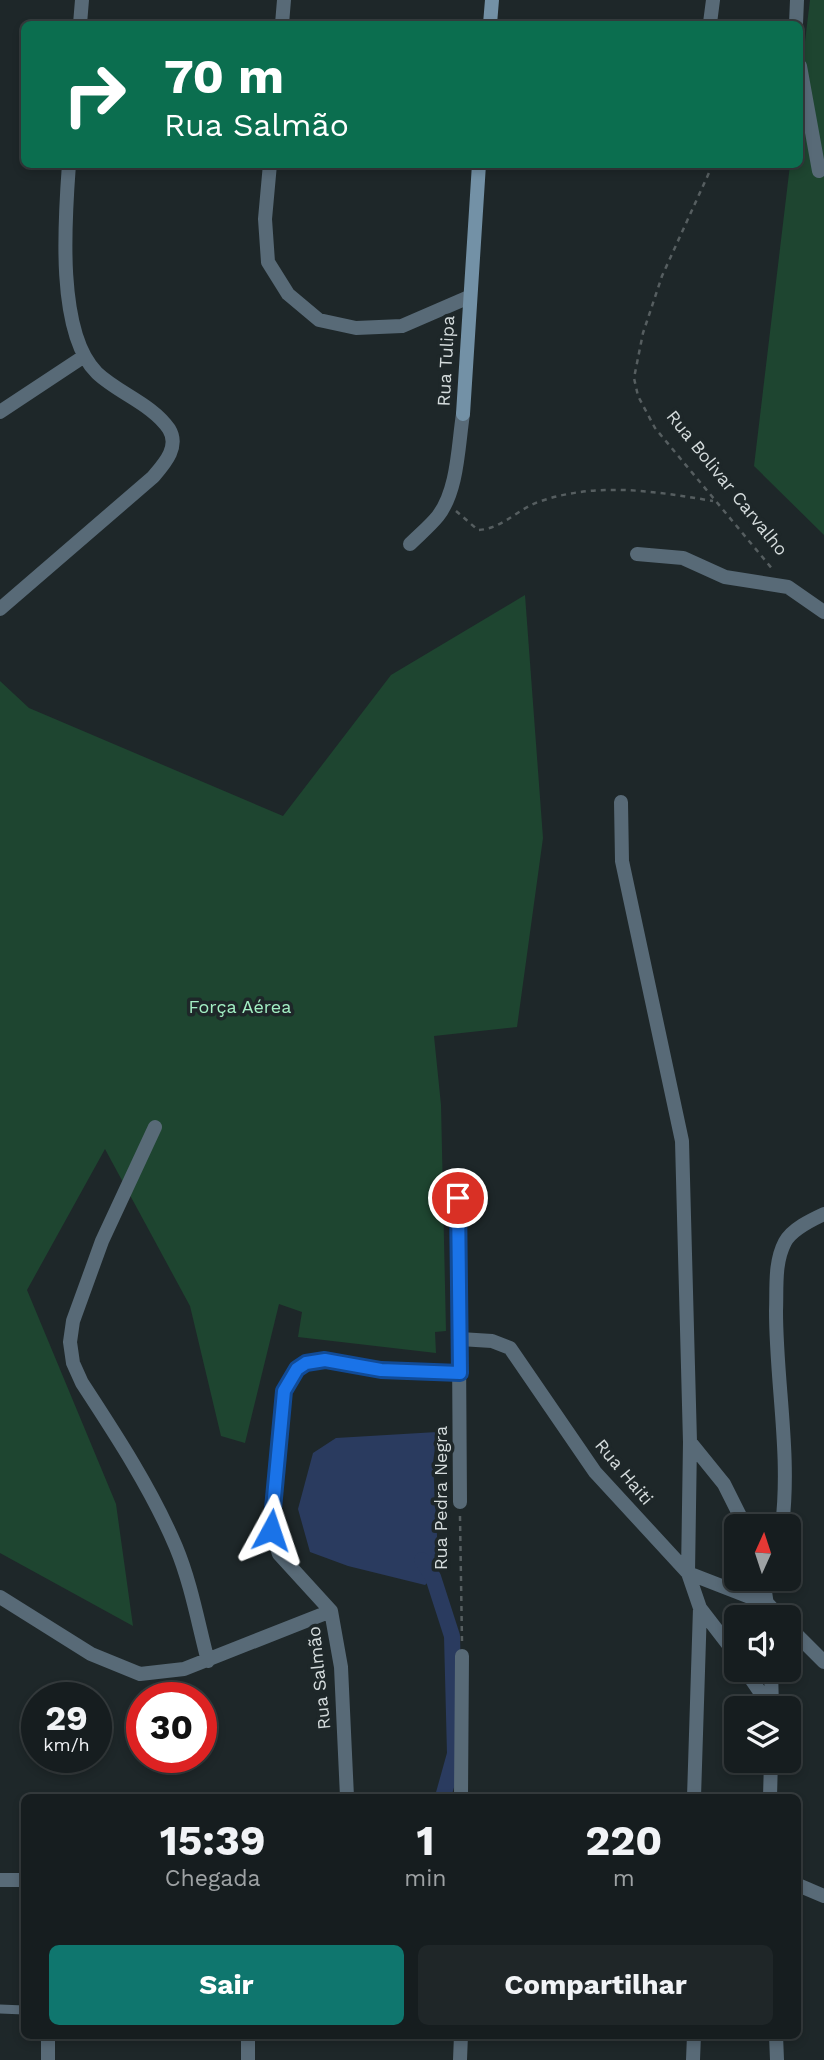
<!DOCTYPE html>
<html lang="pt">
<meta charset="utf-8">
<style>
body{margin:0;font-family:"Work Sans",sans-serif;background:#1f2628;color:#f1f3f6;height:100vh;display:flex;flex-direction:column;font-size:26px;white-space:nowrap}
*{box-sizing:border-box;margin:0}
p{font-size:23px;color:#9ea2a4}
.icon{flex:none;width:38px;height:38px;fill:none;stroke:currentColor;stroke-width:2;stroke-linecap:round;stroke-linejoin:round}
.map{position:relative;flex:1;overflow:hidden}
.sheet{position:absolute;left:21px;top:1794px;width:780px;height:245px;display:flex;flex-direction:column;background:#161d1f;border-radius:10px;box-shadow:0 4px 10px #0003,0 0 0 2px #353b3d}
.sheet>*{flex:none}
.guide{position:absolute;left:21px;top:21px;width:782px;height:147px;border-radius:10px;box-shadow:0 4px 10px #0003,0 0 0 2px #353b3d;background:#0b6e4f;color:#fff;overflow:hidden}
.needle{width:46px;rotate:3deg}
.controls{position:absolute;left:724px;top:1514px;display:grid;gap:14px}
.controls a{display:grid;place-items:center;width:77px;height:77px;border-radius:10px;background:#161d1f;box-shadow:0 4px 10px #0003,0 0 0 2px #353b3d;font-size:35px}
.speed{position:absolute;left:21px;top:1682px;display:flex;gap:14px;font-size:35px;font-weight:700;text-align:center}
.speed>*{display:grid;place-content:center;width:91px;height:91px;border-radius:50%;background:#161d1f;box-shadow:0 4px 10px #0003,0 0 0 2px #353b3d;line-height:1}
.speed small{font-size:18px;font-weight:400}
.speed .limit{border:10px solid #d22;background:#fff;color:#111}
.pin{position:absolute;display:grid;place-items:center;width:60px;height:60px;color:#fff;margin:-30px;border:4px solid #fff;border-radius:50%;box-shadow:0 2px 7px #0007}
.me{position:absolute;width:77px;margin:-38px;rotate:5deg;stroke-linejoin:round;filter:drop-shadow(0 0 5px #0008)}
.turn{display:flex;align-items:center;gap:24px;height:147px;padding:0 28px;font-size:32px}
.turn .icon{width:91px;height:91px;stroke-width:2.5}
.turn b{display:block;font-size:49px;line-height:60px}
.eta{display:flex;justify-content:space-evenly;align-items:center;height:119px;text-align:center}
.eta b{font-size:42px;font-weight:700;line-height:49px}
.primary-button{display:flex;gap:14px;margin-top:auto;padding:14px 28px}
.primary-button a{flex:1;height:80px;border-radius:10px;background:#0f766e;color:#fff;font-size:28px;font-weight:700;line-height:80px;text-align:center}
.primary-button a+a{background:#1f2628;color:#f1f3f6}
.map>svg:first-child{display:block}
.green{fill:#1e4530}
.water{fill:#2a3b5f}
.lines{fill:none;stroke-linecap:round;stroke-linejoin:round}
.canal{stroke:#2a3b5f;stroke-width:16}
.path{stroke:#565e60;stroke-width:2.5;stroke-dasharray:5 5;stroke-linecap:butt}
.service{stroke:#586a77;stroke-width:9}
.minor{stroke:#586a77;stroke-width:14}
.secondary{stroke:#7391a6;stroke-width:14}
.route-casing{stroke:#114b97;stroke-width:18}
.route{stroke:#1a73e8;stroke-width:12}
.labels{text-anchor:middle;stroke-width:7;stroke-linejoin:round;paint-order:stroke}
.street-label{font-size:18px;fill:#d4dbdc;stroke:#1e2729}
.park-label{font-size:18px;fill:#a3efc4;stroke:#1e2729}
</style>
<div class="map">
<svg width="824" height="2060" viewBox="0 0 824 2060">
<rect width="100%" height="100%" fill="#1e2729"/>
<!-- green -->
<path class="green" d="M810,0h14v535l-70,-69 36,-301 10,-1v-81z
M525,595l18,243 -26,189 -83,9 7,69 5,226 -11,1 1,21 -138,-16 4,-25 -23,-8 -34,139 -24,-7 -31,-130 -85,-157 -78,141 89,214 17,122 -133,-73v-872l29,27 254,108 108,-141z"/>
<!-- water -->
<path class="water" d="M437,1432l-4,31 6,109 -14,13 -77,-19 -38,-14 -12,-43 15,-56 23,-15z"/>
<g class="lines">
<!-- canal -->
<path class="canal" d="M422,1560l11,17 19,59 3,118 -12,43"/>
<!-- path -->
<path class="path" d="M713,164l-51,112 -19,57 -9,45 4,18 17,32 119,143
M456,511l22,19c25,-1 40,-22 63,-29 57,-19 113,-10 172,0
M460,1516l2,126"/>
<!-- service -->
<path class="service" d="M0,2009l24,1"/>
<!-- minor -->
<path class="minor" d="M710,23l3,-23
M80,24l2,-24
M282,24l2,-24
M796,24l1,-24
M800,66l19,105
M270,164l-5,55 3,43 20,32 31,26 37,8 46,-2 67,-29
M0,412l83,-55
M410,544c9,-9 20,-18 28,-28 20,-26 20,-70 25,-102
M637,554l46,4 42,19 63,10 36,25
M0,609l153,-132c11,-13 27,-30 16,-48 -17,-25 -51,-36 -72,-56 -41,-40 -32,-155 -28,-209
M621,802l1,59 60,280 8,301 -2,131 12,35 -6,189
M155,1127l-53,114 -29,80 -3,21 3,21 9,20c34,52 70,107 94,164 15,36 22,76 32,114
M458,1198l2,304
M460,1339l32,2 18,7 85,124 93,101 80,31 12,13
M690,1442l34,42 21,42
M782,1526c9,-71 -6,-144 -6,-215 1,-23 -2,-48 9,-69 7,-13 26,-22 39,-28
M763,1578l5,34
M0,1597l91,57 49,20 44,-5 147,-58
M700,1608l37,48
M789,1627l35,35
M745,1670l26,38
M771,1670l1,38
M347,1797l-6,-130 -10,-56 -52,-57 -8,-24 13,-139 13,-22 9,-6 19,-3 56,10 79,3
M461,1797l1,-141
M770,1797l1,-37
M0,1880h24
M798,1885l26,11
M248,2035v25
M776,2035l1,25
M48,2060v-25
M460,2060l1,-25
M693,2060l1,-25"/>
<!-- secondary -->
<path class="secondary" d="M490,24l2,-24
M463,414l16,-250"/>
</g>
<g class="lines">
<!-- route casing -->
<g class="route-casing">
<path id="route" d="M271,1530l13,-139 13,-22 9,-6 19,-3 56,10 79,3 -2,-175"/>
</g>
<!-- route -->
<use href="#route" class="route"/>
</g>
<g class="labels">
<!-- street labels -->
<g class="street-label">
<text transform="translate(446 361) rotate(-87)" y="6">Rua Tulipa</text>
<text transform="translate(727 483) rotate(51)" y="6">Rua Bolivar Carvalho</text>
<text transform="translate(624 1472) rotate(50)" y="6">Rua Haiti</text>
<text transform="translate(441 1498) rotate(-90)" y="6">Rua Pedra Negra</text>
<text transform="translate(319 1678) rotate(-96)" y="6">Rua Salmão</text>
</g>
<!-- park labels -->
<g class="park-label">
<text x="240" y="1013">Força Aérea</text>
</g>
</g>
</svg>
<div class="controls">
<a><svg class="needle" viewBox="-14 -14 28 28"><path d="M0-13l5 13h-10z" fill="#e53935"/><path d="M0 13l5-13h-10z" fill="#9ea2a4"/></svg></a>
<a><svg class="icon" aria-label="sound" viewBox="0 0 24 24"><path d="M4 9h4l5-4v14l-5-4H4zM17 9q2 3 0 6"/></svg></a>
<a><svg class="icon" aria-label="layers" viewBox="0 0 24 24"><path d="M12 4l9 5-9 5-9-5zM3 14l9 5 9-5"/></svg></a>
</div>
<div class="speed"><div>29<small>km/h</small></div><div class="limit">30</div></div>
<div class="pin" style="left:458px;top:1198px;background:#d93025"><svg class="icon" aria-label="arrive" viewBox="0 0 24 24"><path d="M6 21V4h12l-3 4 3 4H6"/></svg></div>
<svg class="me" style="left:271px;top:1530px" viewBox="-20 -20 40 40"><path d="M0-17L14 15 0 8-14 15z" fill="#1a73e8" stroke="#fff" stroke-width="4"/></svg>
<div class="guide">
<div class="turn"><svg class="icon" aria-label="right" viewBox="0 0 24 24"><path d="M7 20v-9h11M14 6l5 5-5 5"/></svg><div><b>70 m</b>Rua Salmão</div></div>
</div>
<section class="sheet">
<div class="eta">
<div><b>15:39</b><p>Chegada</p></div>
<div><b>1</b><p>min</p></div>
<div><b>220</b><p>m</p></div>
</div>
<div class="primary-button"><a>Sair</a><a>Compartilhar</a></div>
</section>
</div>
